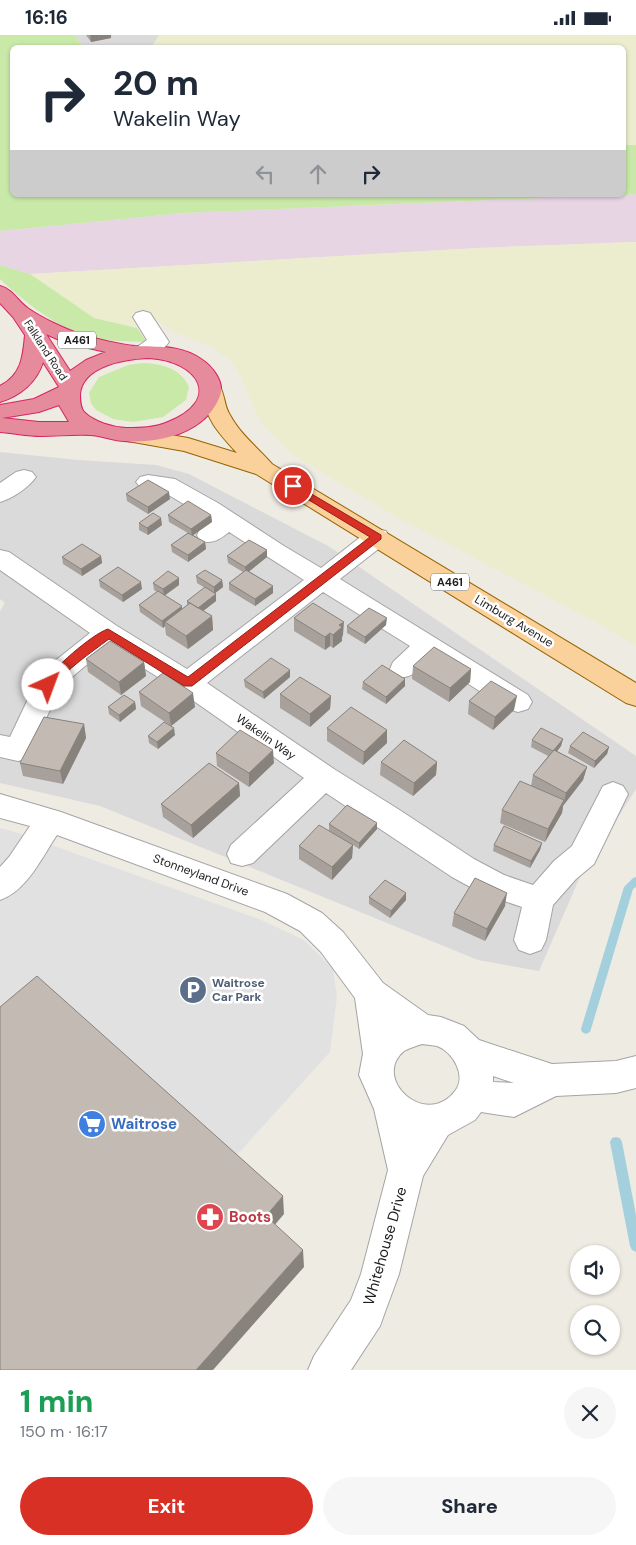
<!DOCTYPE html>
<meta charset="utf-8">
<style>
body{margin:0;font-family:"DM Sans",sans-serif;background:#f6f6f7;color:#1f2937;height:100vh;display:flex;flex-direction:column;font-size:19px;white-space:nowrap}
*{box-sizing:border-box;margin:0}
p{font-size:16px;color:#747a83}
.icon{flex:none;width:28px;height:28px;fill:none;stroke:currentColor;stroke-width:2;stroke-linecap:round;stroke-linejoin:round}
.map{position:relative;height:1335px;overflow:hidden}
.sheet{display:flex;flex-direction:column;background:#fff;flex:1}
.sheet>*{flex:none}
.guide{position:absolute;left:10px;top:10px;width:616px;height:152px;border-radius:8px;box-shadow:0 1px 4px #0004;background:#fff;color:#1f2937;overflow:hidden}
.fabs{position:absolute;left:570px;top:1210px;display:grid;gap:10px}
.fabs a{display:grid;place-items:center;width:50px;height:50px;border-radius:50%;background:#fff;box-shadow:0 1px 4px #0004;font-size:25px}
.pin{position:absolute;display:grid;place-items:center;width:42px;height:42px;color:#fff;margin:-21px;border:2px solid #fff;border-radius:50%;box-shadow:0 1px 5px #0007}
.me{position:absolute;width:55px;margin:-28px;rotate:43deg;stroke-linejoin:round;filter:drop-shadow(0 0 4px #0008)}
.turn{display:flex;align-items:center;gap:18px;height:105px;padding:0 20px;font-size:22px}
.turn .icon{width:65px;height:65px;stroke-width:2.5}
.turn b{display:block;font-size:35px;line-height:42px}
.lanes{display:flex;align-items:center;height:48px;padding:0 20px;background:#0003;justify-content:center;gap:25px;direction:ltr}
.lanes .off{opacity:.35}
.round{display:grid;place-items:center;flex:none;width:52px;height:52px;border-radius:26px;background:#f6f6f7}
.headline{display:flex;align-items:center;justify-content:space-between;height:85px;padding:0 20px}
h1{font-size:30px;font-weight:800;line-height:38px;color:#1e9e55}
.primary-button{display:flex;gap:10px;margin-top:auto;padding:10px 20px}
.primary-button a{flex:1;height:58px;border-radius:30px;background:#d93025;color:#fff;font-size:20px;font-weight:800;line-height:58px;text-align:center}
.primary-button a+a{background:#f6f6f7;color:#1f2937}
.status{display:flex;justify-content:space-between;align-items:center;height:35px;padding:0 25px;background:#fff;direction:ltr}
.status svg{height:14px;fill:currentColor}
.map>svg:first-child{display:block}
.residential{fill:#dbdada}
.industrial{fill:#e8d5e4}
.farmland{fill:#ebedce}
.grass{fill:#c9e9a9}
.parking{fill:#e1e1e1}
.lines{fill:none;stroke-linecap:round;stroke-linejoin:round}
.stream{fill:#a3d0dc;fill-rule:evenodd}
.minor-casing{stroke:#a4a4a4;stroke-width:2}
.major-casing{stroke:#966301;stroke-width:2}
.highway-casing{stroke:#d82463;stroke-width:2}
.minor{fill:#fff;fill-rule:evenodd}
.major{fill:#fbd19b;fill-rule:evenodd}
.highway{fill:#e68b9c;fill-rule:evenodd}
.wall{fill:#a8a09a}
.shaded-wall{fill:#88827d}
.building{fill:#c3bab3;stroke:#88827d}
.route{fill:#d93025;stroke:#8d1f18}
.labels{text-anchor:middle;stroke-width:5;stroke-linejoin:round;paint-order:stroke}
.shield{fill:#fff;stroke:#616161;stroke-width:1}
.shield-label{font-size:11px;font-weight:bold;fill:#1d1d1d}
.far-street-label{font-size:11px;fill:#1d1d1d;stroke:#fff}
.street-label{font-size:12px;fill:#1d1d1d;stroke:#fff}
.service-label{font-size:12px;font-weight:bold;fill:#4e5e75;stroke:#fff;text-anchor:start}
.near-shop-label{font-size:15px;font-weight:bold;fill:#366cbe;stroke:#fff;text-anchor:start}
.near-health-label{font-size:15px;font-weight:bold;fill:#be3a42;stroke:#fff;text-anchor:start}
.near-street-label{font-size:15px;fill:#1d1d1d;stroke:#fff}
</style>
<div class="status"><b>16:16</b><svg viewBox="0 0 49 12"><path d="M0 12V9h3v3zM5 12V6h3v6zM10 12V3h3v9zM15 12V0h3v12zM26 1h20v11H26zM47 4h2v5h-2z"/></svg></div>
<div class="map">
<svg width="636" height="1335" viewBox="0 0 636 1335">
<rect width="100%" height="100%" fill="#eeebe3"/>
<!-- residential -->
<path class="residential" d="M74,0h85l-7,12h-68z
M0,417l78,8 78,5 33,9 141,73 306,209v33l-56,88 -41,94 -61,-11 -378,-154 -100,-23v-172l5,-8 -5,-4z"/>
<!-- industrial -->
<path class="industrial" d="M636,159v48l-158,6 -448,26 -30,-9v-34l184,-18z"/>
<!-- farmland -->
<path class="farmland" d="M159,0h477v110h-12v-98h-472z
M636,207v404l-35,-21 -206,-109 -104,-62 -30,-31 -21,-47 -8,-14 -19,-15 -40,-15 -24,-18 -15,4 3,9 -43,-9 -64,-44 448,-26z"/>
<!-- grass -->
<path class="grass" d="M0,0h74l10,12h-72v148h601l-429,18 -184,18z
M624,110h12v49l-12,1z
M0,230l30,9 64,44 43,10 10,14c-19,-1 -39,0 -57,-5 -31,-8 -67,-36 -90,-58z
M143,328c19,1 38,5 46,24l-3,13 -23,17 -30,5 -20,-3 -17,-9 -5,-7 -2,-10 10,-16 29,-12z"/>
<!-- parking -->
<path class="parking" d="M0,793l12,3 247,88 45,21 29,29 4,28 -7,55 -94,104 -236,-136z"/>
<g class="lines">
<!-- stream -->
<path class="stream" d="M636,842v10l-3,2 -42,140 -1,3 -4,2 -4,-2 -1,-3 43,-142 9,-9z
M616,1102l4,1 2,4 14,73v37l-4,-2 -2,-4 -20,-104 2,-4z"/>
<!-- minor casing -->
<g class="minor-casing">
<path id="minor" d="M143,276l7,2 19,29c-7,10 -20,16 -32,13l-4,-4 4,-4 10,-7 -14,-23 3,-4z
M24,435l8,2 4,5c-8,11 -23,21 -36,25v-19l16,-11z
M148,440l27,4 43,24 66,43 37,22 47,-37 9,-2 9,2 3,6 -3,6 -46,36 188,116 4,7 -4,7 -10,3 -10,-3 -79,-50c-11,11 -18,22 -36,17l-3,-7 3,-7 17,-16 -87,-54 -116,91 127,86 64,40 76,50 30,16 29,10 21,-24 18,-15 31,-60 10,-4 10,4 5,8 -34,70 -18,15 -23,26 -7,35 -5,10 -11,4 -11,-4 -5,-10 8,-33 -39,-13 -31,-17 -126,-84 -73,70 -11,3 -11,-3 -4,-9 4,-9 73,-67 -126,-88 -69,-44 -43,36 -7,8 -31,68 -10,3 -18,-4v-22l10,2 28,-59 8,-10 44,-35 -90,-63v-20l9,2 108,74 70,43 117,-89 -75,-48c-10,8 -16,12 -29,9l-3,-6 3,-6 12,-8 -50,-30 -22,-4 -4,-5 4,-5z
M0,759l61,18 226,82 35,19 21,19 40,51 45,32 13,2 23,9 15,14 73,24 64,-3 20,-5v32l-20,5 -60,3 -42,21 -33,-5 -6,8 -27,15 -25,41 -24,98 -14,38 -5,14 -29,44h-43l6,-14 37,-56 10,-26 27,-104 -14,-61 -15,-34 4,-21 -8,-56 -34,-46 -21,-21 -35,-19 -208,-77c-15,22 -30,56 -57,65v-33l9,-10 21,-31 -30,-8zM422,1009c5,1 11,1 15,2 16,6 30,30 18,45 -29,38 -84,-12 -51,-40 5,-3 12,-5 18,-7zM493,1041l21,7 -21,-1z"/>
</g>
<!-- major casing -->
<g class="major-casing">
<path id="major" d="M211,348l8,2c6,9 5,21 11,30 10,19 28,33 42,49l364,219v23l-10,-3 -370,-229 -72,-23 -62,-11 -3,-5 3,-5 8,-2 58,10 49,15c-22,-24 -29,-32 -37,-63l3,-5z"/>
</g>
<!-- highway casing -->
<g class="highway-casing">
<path id="highway" d="M0,251c13,3 18,16 29,23 13,9 36,20 51,25 12,4 42,11 55,12 23,1 46,-1 66,13 11,7 24,23 19,37 -14,37 -61,48 -96,45 -11,0 -23,-6 -34,-6 -16,-1 -32,1 -49,1 -13,0 -27,-3 -41,-4v-27l34,-6 25,-12 -16,-25c-6,20 -23,34 -43,40v-16c21,-11 23,-28 25,-51l-12,-18 -13,-14zM46,299l20,9 40,9 -20,8 -16,11zM149,323c50,3 74,42 19,64 -13,6 -28,6 -42,6 -14,-1 -32,-6 -42,-16 -4,-5 -4,-12 -4,-18 3,-29 46,-35 69,-36zM59,370l10,17h-30l-37,-4 37,-6z"/>
</g>
<!-- minor -->
<use href="#minor" class="minor"/>
<!-- major -->
<use href="#major" class="major"/>
<!-- highway -->
<use href="#highway" class="highway"/>
</g>
<!-- wall -->
<path class="wall" d="M86,0h25v3l-20,4z
M126,459l44,5 -22,15 -21,-13z
M168,480h43l1,7 -19,13 12,7 1,7 -18,13 -16,-10 -1,-7 17,-12 -19,-11z
M139,488l23,2 -14,10 -9,-5z
M267,515v7l-18,14 24,15v7l-18,13 -26,-16v-7l14,-11 -15,-9 -1,-7z
M101,521l1,7 -20,13 -19,-12 -1,-7z
M196,541l26,4 1,7 -8,6 1,1v7l-13,10 9,5 1,14 -25,19 -22,-14 -1,-9 -2,2 -23,-16 -1,-7 18,-13 -3,-2 -1,-7 26,2 -14,10 17,14 5,-4v-4l18,-13 -8,-5z
M99,545l43,9 -19,13 -23,-15z
M294,583l49,17 -1,2v4l-9,7 -3,-2 -5,4 -31,-19z
M386,590l-21,19 -18,-11v-7z
M86,624l58,3 2,14 -25,19 -33,-23z
M413,631l58,3 -1,13 -21,20 -37,-23z
M290,642l-26,22 -19,-12 -1,-7z
M405,644v7l-19,18 -24,-15 1,-7z
M139,657l56,15 -24,19 -30,-20z
M280,659l51,2 -1,13 -20,18 -30,-19z
M469,666l45,9 -21,20 -25,-16z
M135,667l1,7 -16,13 -11,-8 -1,-7z
M84,689l2,14 -23,46 -40,-8 -3,-13z
M327,693l60,2v13l-24,22 -36,-24z
M175,700l-17,14 -9,-6 -1,-7z
M563,704l-2,7 -4,5 30,16 -4,13 -20,25 -1,8 -17,29 -45,-19 2,-13 29,-24 2,-11 15,-19 -17,-9 1,-7z
M570,711l39,1 -2,7 -13,14 -26,-15z
M216,718l58,10 -25,24 -32,-21z
M381,727h56l-1,13 -23,21 -33,-21z
M239,748l1,13 -47,42 -30,-21 -2,-13z
M377,788v6l-18,20 -6,-4 -1,13 -20,22 -33,-21v-13l30,-16v-6z
M542,808l-2,7 -10,18 -37,-17 1,-6z
M406,858v7l-16,18 -21,-14v-7z
M505,871l-20,35 -33,-15 2,-13z"/>
<!-- shaded-wall -->
<path class="shaded-wall" d="M90,0h21v3l-20,4z
M169,457l1,7 -22,15v-7z
M211,480l1,7 -20,14 -1,-7z
M161,483l1,7 -14,10 -1,-7z
M205,507l1,7 -18,13v-7z
M267,515v7l-21,17 -1,-7z
M101,521l1,7 -20,13 -1,-7z
M179,543v7l-15,11 -1,-7z
M222,545l1,7 -9,7v-7z
M141,547l1,7 -19,13 -1,-7z
M273,551v7l-18,13v-7z
M216,559v7l-18,14v-7z
M182,571v7l-17,9v4l-2,2 -1,-7z
M212,581l1,14 -25,19 -2,-13z
M387,583l-1,7 -21,19v-7z
M344,587l-1,13 -1,2v4l-9,7v-13l6,-10z
M330,598v13l-5,4v-13z
M144,627l2,14 -25,19 -2,-13z
M471,634l-1,13 -21,20 1,-14z
M290,635v7l-26,22 -1,-7z
M405,644v7l-19,18v-7z
M193,658l2,14 -24,19 -2,-13z
M331,661l-1,13 -20,18v-13z
M517,661l-3,14 -21,20 2,-13z
M135,667l1,7 -16,13 -1,-7z
M84,689l2,14 -23,46 -3,-13z
M174,693l1,7 -17,14 -1,-7z
M387,695v13l-24,22 1,-13z
M563,704l-2,7 -9,12 1,-7z
M609,712l-2,7 -13,14 1,-7z
M273,715l1,13 -25,24v-14z
M437,727l-1,13 -23,21 1,-13z
M587,732l-4,13 -20,26 3,-13z
M239,748l1,13 -47,42 -2,-13z
M564,765l-2,13 -17,29 3,-13z
M377,788v6l-18,20v-6z
M542,808l-2,7 -10,18 1,-7z
M353,810l-1,13 -20,22v-13z
M406,858v7l-16,18 1,-7z
M507,858l-2,13 -20,35 2,-12z
M283,1161l1,18 -17,20 -1,-18z
M303,1215l1,17 -91,103h-17z"/>
<!-- building -->
<path class="building" d="M148,445l21,12 -21,15 -22,-13z
M188,466l23,14 -20,14 -23,-14z
M153,478l8,5 -14,10 -8,-5z
M188,498l17,9 -17,13 -17,-10z
M249,505l18,10 -22,17 -18,-11z
M82,509l19,12 -20,13 -19,-12z
M118,532l23,15 -19,13 -23,-15z
M205,535l17,10 -8,7 -18,-11z
M246,535l27,16 -18,13 -26,-16z
M168,536l11,7 -16,11 -10,-6z
M205,552l11,7 -18,14 -11,-7z
M158,556l24,15 -20,15 -23,-16z
M190,568l22,13 -26,20 -21,-14z
M313,568l31,19 -5,3 3,2 -9,8 -3,-2 -5,4 -31,-19z
M369,573l18,10 -22,19 -18,-11z
M110,606l34,21 -25,20 -33,-23z
M434,612l37,22 -21,19 -37,-22z
M271,623l19,12 -27,22 -19,-12z
M382,630l23,14 -19,18 -23,-15z
M163,638l30,20 -24,20 -30,-21z
M300,642l31,19 -21,18 -30,-20z
M491,646l26,15 -22,21 -26,-16z
M124,660l11,7 -16,13 -11,-8z
M351,672l36,23 -23,22 -37,-24z
M44,682l40,7 -24,47 -40,-8z
M164,687l10,6 -17,14 -9,-6z
M541,693l22,11 -10,12 -21,-11z
M240,695l33,20 -24,23 -33,-20z
M583,697l26,15 -14,14 -25,-15z
M404,705l33,22 -23,21 -33,-21z
M554,715l33,17 -21,26 -33,-18z
M209,728l30,20 -48,42 -30,-21z
M520,746l44,19 -16,29 -46,-19z
M347,770l30,18 -18,20 -30,-19z
M319,790l34,20 -21,22 -33,-21z
M504,791l38,17 -11,18 -37,-16z
M475,843l32,15 -20,36 -33,-16z
M385,845l21,13 -15,18 -22,-14z
M37,941l246,220 -17,20 37,34 -107,120h-196v-363z"/>
<!-- route -->
<path class="route" d="M293,448l88,52v4l-189,147h-8l-75,-47c-20,15 -41,29 -57,49h-8l-1,-3c8,-15 49,-51 65,-56l80,48 182,-140 -81,-49 -1,-2z"/>
<!-- icons -->
<defs>
<g id="parking-disc" transform="scale(1.4375)"><circle r="9.5" fill="#5c6f8a" stroke="#fff"/><path d="M-3.5-5.5H1a3.5 3.5 0 0 1 0 7H-1V5.5H-3.5ZM-1-3.4V-.6H.8a1.4 1.4 0 0 0 0-2.8Z" fill="#fff"/></g>
<g id="supermarket-disc" transform="scale(1.4375)"><circle r="9.5" fill="#3f7fe0" stroke="#fff"/><path d="M-6-5.5h2.5l.6 2H6L4.5 2H-2.5L-4.4-4H-6ZM-1.5 3.2a1.3 1.3 0 1 0 .1 0ZM3 3.2a1.3 1.3 0 1 0 .1 0Z" fill="#fff"/></g>
<g id="pharmacy-disc" transform="scale(1.4375)"><circle r="9.5" fill="#e0444e" stroke="#fff"/><path d="M-2-6h4v4h4v4h-4v4h-4v-4h-4v-4h4Z" fill="#fff"/></g>
</defs>
<g fill-rule="evenodd">
<use href="#parking-disc" x="193" y="955"/>
<use href="#supermarket-disc" x="92" y="1089"/>
<use href="#pharmacy-disc" x="210" y="1182"/>
</g>
<g class="labels">
<!-- shield labels -->
<g class="shield">
<rect x="58" y="296.5" width="38" height="17" rx="4"/>
<rect x="431" y="538.5" width="38" height="17" rx="4"/>
</g>
<g class="shield-label">
<text x="77" y="309">A461</text>
<text x="450" y="551">A461</text>
</g>
<!-- far-street labels -->
<g class="far-street-label">
<text transform="translate(46 315) rotate(57)" y="4">Falkland Road</text>
</g>
<!-- street labels -->
<g class="street-label">
<text transform="translate(514 586) rotate(31)" y="4">Limburg Avenue</text>
<text transform="translate(266 702) rotate(35)" y="4">Wakelin Way</text>
<text transform="translate(201 840) rotate(20)" y="4">Stonneyland Drive</text>
</g>
<!-- service labels -->
<g class="service-label">
<text x="212" y="952">Waitrose<tspan x="212" dy="14">Car Park</tspan></text>
</g>
<!-- near-shop labels -->
<g class="near-shop-label">
<text x="111" y="1094">Waitrose</text>
</g>
<!-- near-health labels -->
<g class="near-health-label">
<text x="229" y="1187">Boots</text>
</g>
<!-- near-street labels -->
<g class="near-street-label">
<text transform="translate(385 1211) rotate(-74)" y="5">Whitehouse Drive</text>
</g>
</g>
</svg>
<div class="fabs">
<a><svg class="icon" aria-label="sound" viewBox="0 0 24 24"><path d="M4 9h4l5-4v14l-5-4H4zM17 9q2 3 0 6"/></svg></a>
<a><svg class="icon" aria-label="search" viewBox="0 0 24 24"><circle cx="10" cy="10" r="6"/><path d="M15 15l6 6"/></svg></a>
</div>
<div class="pin" style="left:293px;top:451px;background:#d93025"><svg class="icon" aria-label="arrive" viewBox="0 0 24 24"><path d="M6 21V4h12l-3 4 3 4H6"/></svg></div>
<svg class="me" style="left:48px;top:650px" viewBox="-20 -20 40 40"><circle r="19" fill="#fff"/><path d="M0-13L10 11 0 6-10 11z" fill="#d93025"/></svg>
<div class="guide">
<div class="turn"><svg class="icon" aria-label="right" viewBox="0 0 24 24"><path d="M7 20v-9h11M14 6l5 5-5 5"/></svg><div><b>20 m</b>Wakelin Way</div></div>
<div class="lanes"><svg class="icon off" aria-label="left" viewBox="0 0 24 24"><path d="M17 20v-9H6M10 6l-5 5 5 5"/></svg><svg class="icon off" aria-label="ahead" viewBox="0 0 24 24"><path d="M12 20V5M6 11l6-6 6 6"/></svg><svg class="icon" aria-label="right" viewBox="0 0 24 24"><path d="M7 20v-9h11M14 6l5 5-5 5"/></svg></div>
</div>
</div>
<section class="sheet">
<div class="headline"><div><h1>1 min</h1><p>150 m · 16:17</p></div><a class="round"><svg class="icon" aria-label="close" viewBox="0 0 24 24"><path d="M6 6l12 12M18 6L6 18"/></svg></a></div>
<div class="primary-button"><a>Exit</a><a>Share</a></div>
</section>
